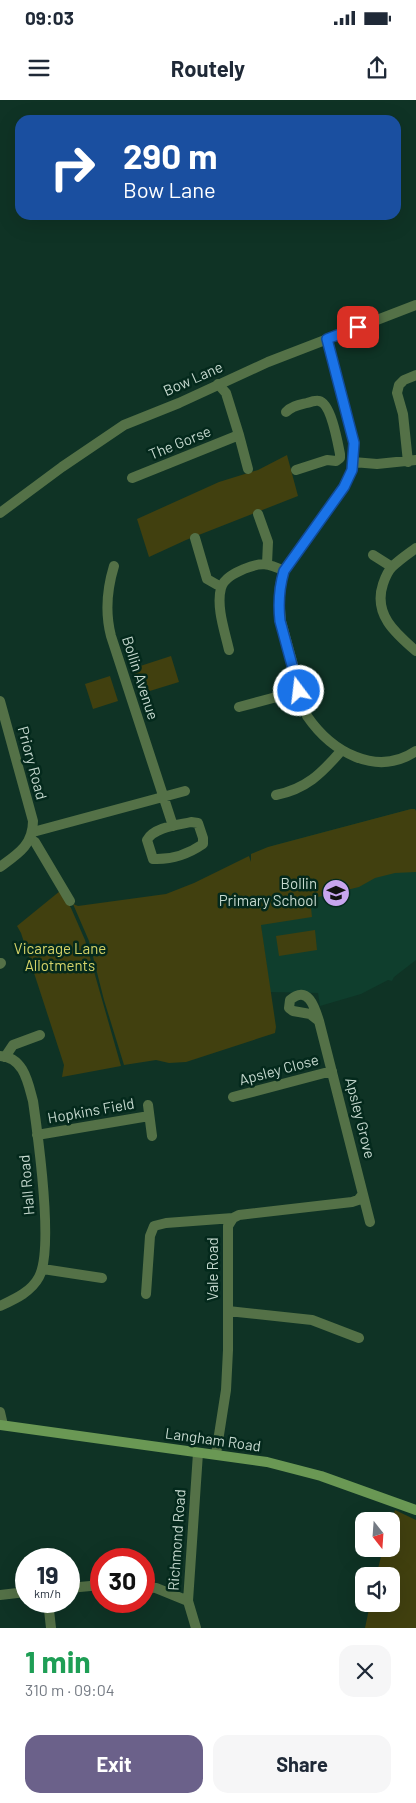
<!DOCTYPE html>
<meta charset="utf-8">
<style>
body{margin:0;font-family:Barlow,sans-serif;background:#f6f6f7;color:#1f2937;height:100vh;display:flex;flex-direction:column;font-size:19px;white-space:nowrap}
*{box-sizing:border-box;margin:0}
p{font-size:16px;color:#747a83}
.icon{flex:none;width:28px;height:28px;fill:none;stroke:currentColor;stroke-width:2;stroke-linecap:round;stroke-linejoin:round}
.map{position:relative;height:1528px;overflow:hidden}
.details{display:flex;flex-direction:column;background:#fff;flex:1}
.details>*{flex:none}
.hud{position:absolute;left:15px;top:15px;width:386px;height:105px;border-radius:15px;box-shadow:0 5px 20px #0002;background:#1a4fa0;color:#fff;overflow:hidden}
.needle{width:32px;rotate:163deg}
.buttons{position:absolute;left:355px;top:1412px;display:grid;gap:10px}
.buttons a{display:grid;place-items:center;width:45px;height:45px;border-radius:10px;background:#fff;box-shadow:0 5px 20px #0002;font-size:25px}
.speed{position:absolute;left:15px;top:1448px;display:flex;gap:10px;font-size:25px;font-weight:700;text-align:center}
.speed>*{display:grid;place-content:center;width:65px;height:65px;border-radius:50%;background:#fff;box-shadow:0 5px 20px #0002;line-height:1}
.speed small{font-size:12px;font-weight:400}
.speed .limit{border:8px solid #d22;background:#fff;color:#111}
.pin{position:absolute;display:grid;place-items:center;width:42px;height:42px;color:#fff;margin:-21px;border-radius:10px;box-shadow:0 2px 8px #0006}
.me{position:absolute;width:55px;margin:-28px;rotate:345deg;stroke-linejoin:round;filter:drop-shadow(0 0 4px #0008)}
.turn{display:flex;align-items:center;gap:18px;height:105px;padding:0 25px;font-size:22px}
.turn .icon{width:65px;height:65px;stroke-width:2.5}
.turn b{display:block;font-size:35px;line-height:42px}
.round{display:grid;place-items:center;flex:none;width:52px;height:52px;border-radius:15px;background:#f6f6f7}
.overview{display:flex;align-items:center;justify-content:space-between;height:85px;padding:0 25px}
h1{font-size:30px;font-weight:700;line-height:38px;color:#1e9e55}
.primary-button{display:flex;gap:10px;margin-top:auto;padding:10px 25px}
.primary-button a{flex:1;height:58px;border-radius:15px;background:#6b618a;color:#fff;font-size:20px;font-weight:700;line-height:58px;text-align:center}
.primary-button a+a{background:#f6f6f7;color:#1f2937}
.status{display:flex;justify-content:space-between;align-items:center;height:35px;padding:0 25px;background:#fff;direction:ltr}
.status svg{height:14px;fill:currentColor}
header{display:flex;justify-content:space-between;align-items:center;height:65px;padding:0 25px;background:#fff;font-size:22px;font-weight:700}
.map>svg:first-child{display:block}
.built{fill:#0f3e2d}
.green{fill:#41400f}
.lines{fill:none;stroke-linecap:round;stroke-linejoin:round}
.minor{stroke:#547147;stroke-width:10}
.tertiary{stroke:#547147;stroke-width:10}
.secondary{stroke:#6a9854;stroke-width:10}
.route-casing{stroke:#114b97;stroke-width:12}
.route{stroke:#1a73e8;stroke-width:9}
.labels{text-anchor:middle;stroke-width:5;stroke-linejoin:round;paint-order:stroke}
.street-label{font-size:15px;fill:#c6d9cf;stroke:#04291c}
.poi-label{font-size:15px;fill:#c6d9cf;stroke:#04291c;text-anchor:end}
.park-label{font-size:15px;fill:#d6d469;stroke:#04291c}
</style>
<div class="status"><b>09:03</b><svg viewBox="0 0 49 12"><path d="M0 12V9h3v3zM5 12V6h3v6zM10 12V3h3v9zM15 12V0h3v12zM26 1h20v11H26zM47 4h2v5h-2z"/></svg></div>
<header><svg class="icon" aria-label="menu" viewBox="0 0 24 24"><path d="M4 6h16M4 12h16M4 18h16"/></svg>Routely<svg class="icon" aria-label="share" viewBox="0 0 24 24"><path d="M12 15V3M7 8l5-5 5 5M5 13v7h14v-7"/></svg></header>
<div class="map">
<svg width="416" height="1528" viewBox="0 0 416 1528">
<rect width="100%" height="100%" fill="#0f3325"/>
<!-- built -->
<path class="built" d="M411,709h4l1,2v149l-22,17 -2,4 -4,-1 -27,14 -41,12 -2,-13 -48,-1 -19,-138 24,-9z"/>
<!-- green -->
<path class="green" d="M287,355l11,41 -112,44 -37,17 -12,-38 82,-37 39,-12z
M171,556l8,26 -39,12 -9,-25z
M110,576l8,25 -25,8 -8,-25z
M411,709h4l1,2v61l-21,1 -20,5 -16,9 -49,12 2,18 -51,8 15,102 -1,6 -89,29 -17,1 -13,-3 -32,5 -20,-65 -15,-59 -16,-37 5,2 88,-12 28,-11 55,-27 2,6v-8l17,-7z
M60,791l11,17 14,32 36,126 -59,11 2,-12 -43,-132 -4,-7z
M315,830l2,20 -38,6 -3,-20z
M395,1410l21,10v108h-51l5,-24h21v-28h-15l7,-27h8v-26z"/>
<g class="lines">
<!-- minor -->
<path class="minor" d="M327,239l27,104 -2,27 -8,17 -60,84 -4,14 -1,12 2,24 26,95c24,35 69,62 109,35
M286,312c6,-6 13,-7 21,-9 3,-1 9,-3 12,-2 12,2 19,43 21,53v4l-4,3 -9,-1 -31,10
M239,335l9,34
M353,362l24,2 39,-4
M408,362l-5,-48 -6,-21 2,-8 5,-5 12,-5
M132,378l107,-43 -13,-42 -8,-9
M258,414l10,28 -1,22
M195,438l12,41 14,8
M416,448c-8,6 -17,12 -24,19 -5,5 -7,11 -9,17 -10,30 12,49 33,67
M373,455l19,12
M114,466c-7,23 -9,47 -3,70l62,190
M229,550c-4,-18 -13,-43 -8,-62 3,-10 14,-15 23,-19 17,-7 24,-6 40,2
M239,607l60,-16
M276,695c30,-6 45,-21 65,-44
M191,722l7,1 5,15v6c-16,11 -31,16 -50,15l-6,-19c7,-13 31,-15 44,-18z
M33,732l152,-41
M30,739l5,3 35,59
M0,864l1,-1
M319,921l-9,-7 -17,-3 -4,-3 1,-8c18,-16 25,8 29,21l51,201
M0,956c24,1 28,27 33,45 5,35 21,148 6,176 -8,15 -24,22 -39,29
M5,957l8,-12 27,-10
M233,997l99,-26
M148,1005l4,31
M37,1035l112,-19
M43,1169l59,9
M146,1194l4,-58 4,-10 12,-3 67,-5
M228,1211l84,9 47,18
M216,1354l10,-64 2,-40v-124l5,-8 6,-3 113,-13 6,-2 4,-5
M144,1487l12,1 32,13
M69,1488l32,-3
M0,1495l26,-3
M48,1501l3,27
M196,1528l-8,-27 10,-148"/>
<!-- tertiary -->
<path class="tertiary" d="M0,413l62,-46 62,-42 55,-22 89,-41 148,-57
M0,601l33,120c0,24 -15,33 -33,46
M0,1312l3,13"/>
<!-- secondary -->
<path class="secondary" d="M0,1325l267,37 54,14 95,34"/>
</g>
<g class="lines">
<!-- route casing -->
<g class="route-casing">
<path id="route" d="M299,591l-19,-70c-2,-18 -1,-33 4,-50l60,-84 8,-17 2,-27 -27,-104 31,-12"/>
</g>
<!-- route -->
<use href="#route" class="route"/>
</g>
<!-- icons -->
<defs>
<g id="school-disc" transform="scale(1.4375)"><circle r="9.5" fill="#c8a6ef" stroke="#04291c"/><path d="M0-5L7-2L0 1L-7-2ZM-4 1L0 2.5L4 1V4Q0 6-4 4Z" fill="#111"/></g>
</defs>
<g fill-rule="evenodd">
<use href="#school-disc" x="336" y="793"/>
</g>
<g class="labels">
<!-- street labels -->
<g class="street-label">
<text transform="translate(193 279) rotate(-24)" y="5">Bow Lane</text>
<text transform="translate(180 343) rotate(-22)" y="5">The Gorse</text>
<text transform="translate(140 578) rotate(72)" y="5">Bollin Avenue</text>
<text transform="translate(32 663) rotate(75)" y="5">Priory Road</text>
<text transform="translate(279 970) rotate(-15)" y="5">Apsley Close</text>
<text transform="translate(91 1011) rotate(-10)" y="5">Hopkins Field</text>
<text transform="translate(360 1018) rotate(76)" y="5">Apsley Grove</text>
<text transform="translate(27 1085) rotate(-95)" y="5">Hall Road</text>
<text transform="translate(213 1169) rotate(-90)" y="5">Vale Road</text>
<text transform="translate(213 1340) rotate(8)" y="5">Langham Road</text>
<text transform="translate(177 1440) rotate(-86)" y="5">Richmond Road</text>
</g>
<!-- poi labels -->
<g class="poi-label">
<text x="317" y="789">Bollin<tspan x="317" dy="17">Primary School</tspan></text>
</g>
<!-- park labels -->
<g class="park-label">
<text x="60" y="854">Vicarage Lane<tspan x="60" dy="17">Allotments</tspan></text>
</g>
</g>
</svg>
<div class="buttons">
<a><svg class="needle" viewBox="-14 -14 28 28"><path d="M0-13l5 13h-10z" fill="#e53935"/><path d="M0 13l5-13h-10z" fill="#747a83"/></svg></a>
<a><svg class="icon" aria-label="sound" viewBox="0 0 24 24"><path d="M4 9h4l5-4v14l-5-4H4zM17 9q2 3 0 6"/></svg></a>
</div>
<div class="speed"><div>19<small>km/h</small></div><div class="limit">30</div></div>
<div class="pin" style="left:358px;top:227px;background:#d93025"><svg class="icon" aria-label="arrive" viewBox="0 0 24 24"><path d="M6 21V4h12l-3 4 3 4H6"/></svg></div>
<svg class="me" style="left:299px;top:591px" viewBox="-20 -20 40 40"><circle r="17" fill="#1a73e8" stroke="#fff" stroke-width="3"/><path d="M0-11L8 9 0 5-8 9z" fill="#fff"/></svg>
<div class="hud">
<div class="turn"><svg class="icon" aria-label="right" viewBox="0 0 24 24"><path d="M7 20v-9h11M14 6l5 5-5 5"/></svg><div><b>290 m</b>Bow Lane</div></div>
</div>
</div>
<section class="details">
<div class="overview"><div><h1>1 min</h1><p>310 m · 09:04</p></div><a class="round"><svg class="icon" aria-label="close" viewBox="0 0 24 24"><path d="M6 6l12 12M18 6L6 18"/></svg></a></div>
<div class="primary-button"><a>Exit</a><a>Share</a></div>
</section>
